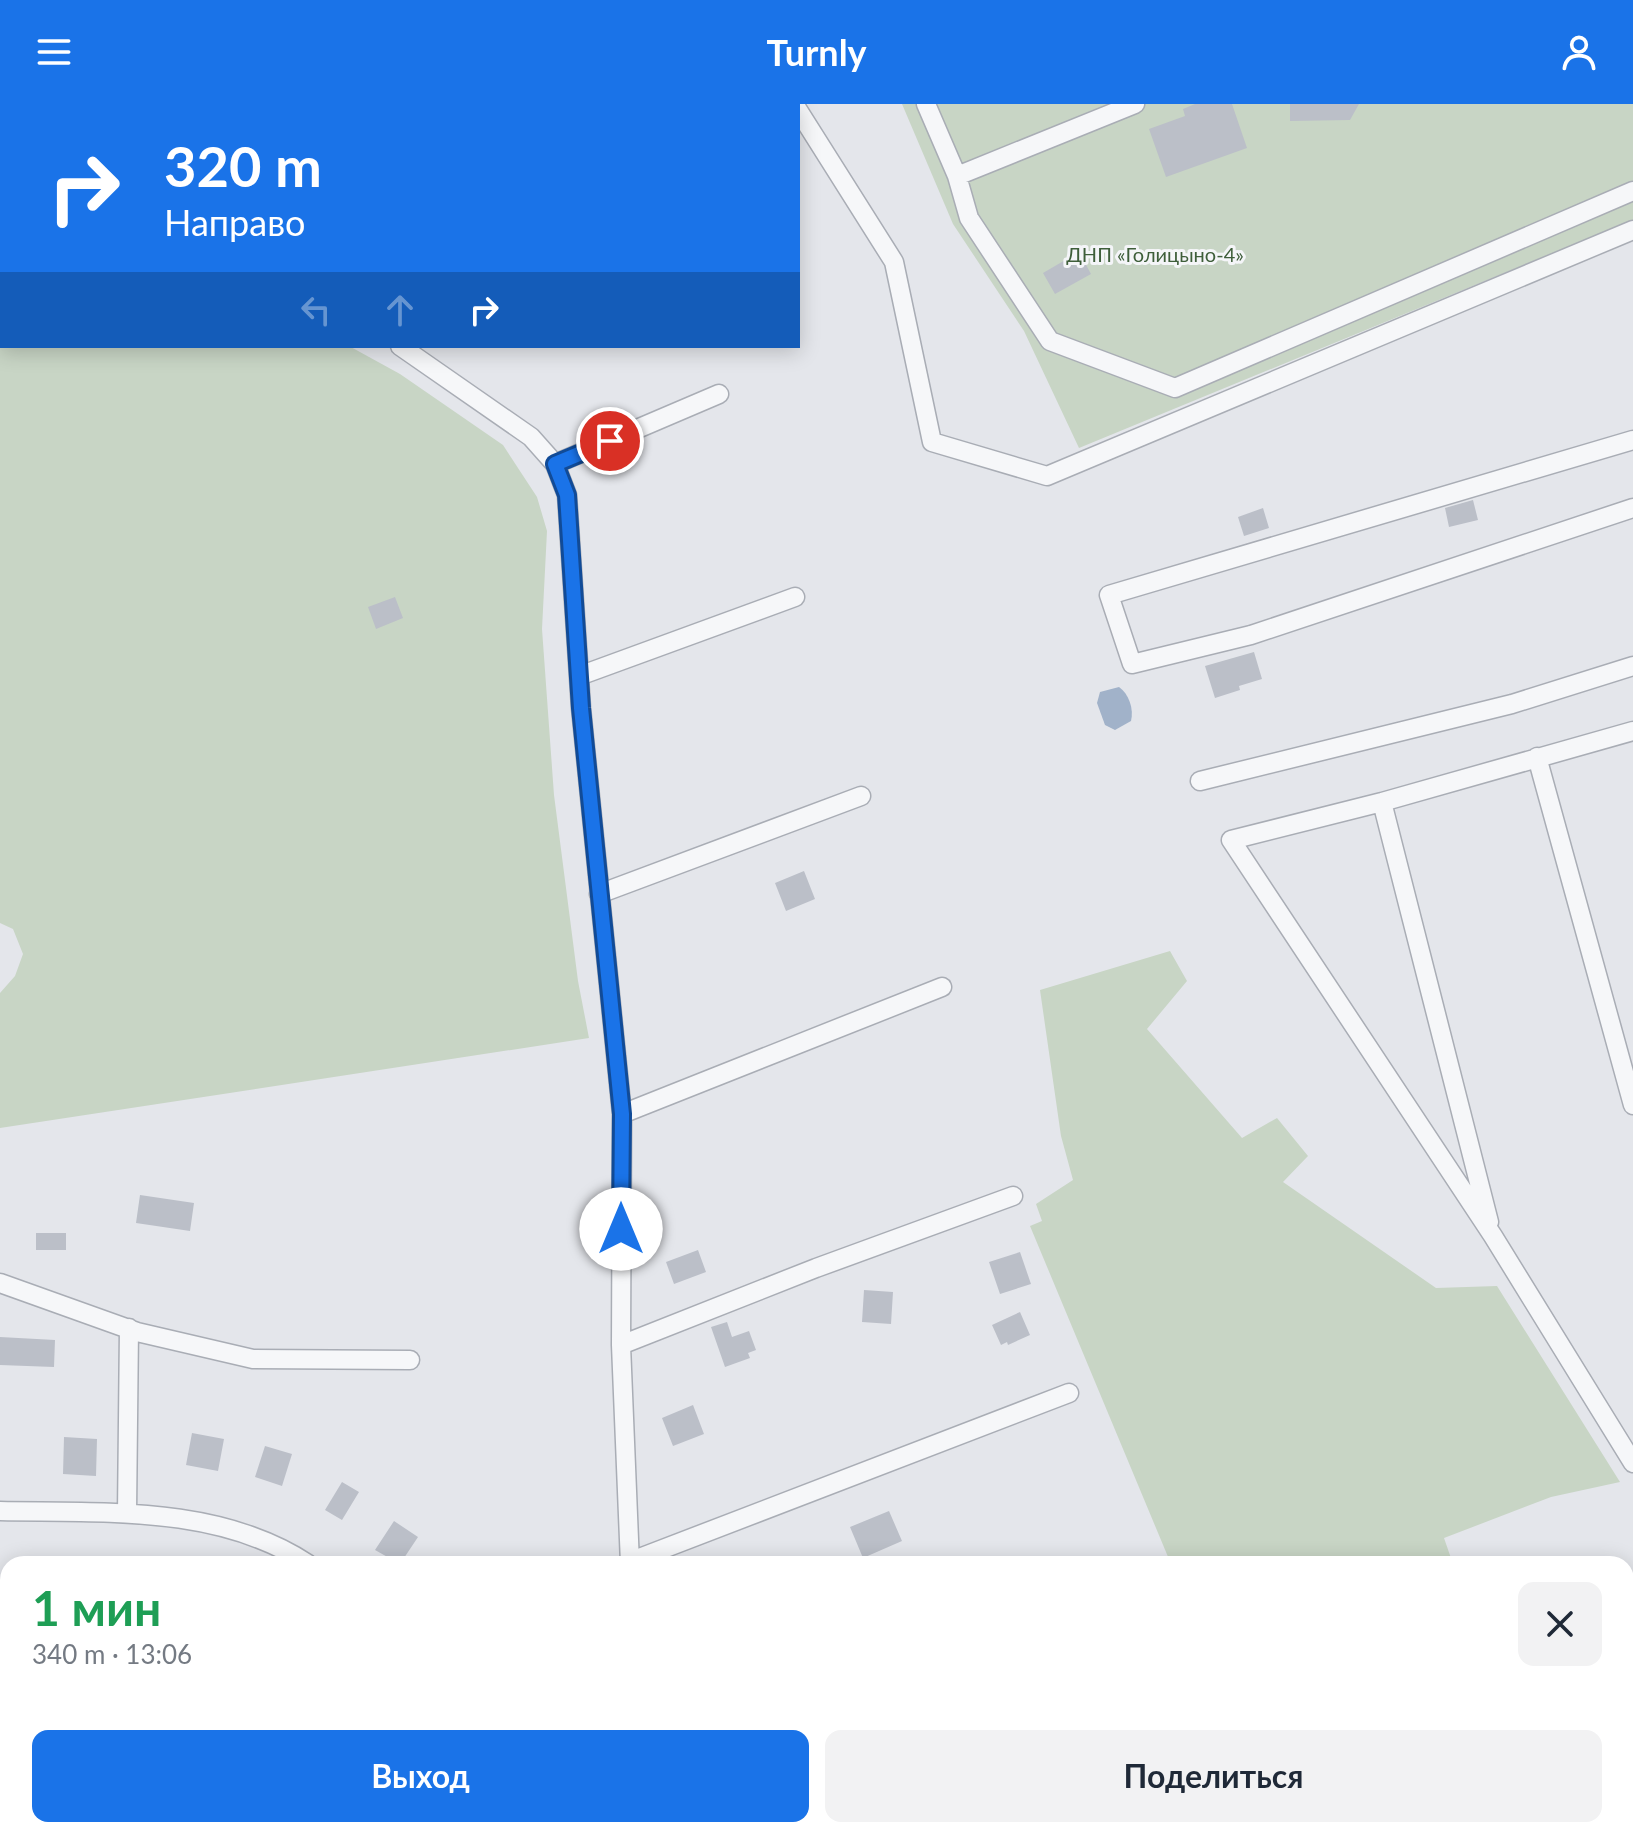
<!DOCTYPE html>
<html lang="ru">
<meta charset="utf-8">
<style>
body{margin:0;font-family:Lato,sans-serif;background:#f2f2f3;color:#1f2937;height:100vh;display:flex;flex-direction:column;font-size:30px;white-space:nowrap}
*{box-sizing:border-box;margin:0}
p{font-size:26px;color:#747a83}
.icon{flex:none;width:44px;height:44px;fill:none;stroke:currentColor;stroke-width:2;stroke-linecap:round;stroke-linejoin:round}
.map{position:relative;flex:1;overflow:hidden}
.sheet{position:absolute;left:0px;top:1452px;width:1634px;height:282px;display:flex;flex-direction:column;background:#fff;border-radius:24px 24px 0 0;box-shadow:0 4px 20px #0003}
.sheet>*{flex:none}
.top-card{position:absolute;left:0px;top:0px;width:800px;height:244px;box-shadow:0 4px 20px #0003;background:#1a73e8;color:#fff;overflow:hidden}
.pin{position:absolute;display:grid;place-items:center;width:68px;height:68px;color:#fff;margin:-34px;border:4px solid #fff;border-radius:50%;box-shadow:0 2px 8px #0007}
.me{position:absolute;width:88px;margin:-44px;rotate:0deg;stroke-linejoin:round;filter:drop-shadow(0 0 6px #0008)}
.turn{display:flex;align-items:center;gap:28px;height:168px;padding:0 32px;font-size:36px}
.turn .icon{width:104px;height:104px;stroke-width:2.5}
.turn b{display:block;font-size:56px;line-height:68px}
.lanes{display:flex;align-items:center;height:76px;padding:0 32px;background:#0003;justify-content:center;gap:40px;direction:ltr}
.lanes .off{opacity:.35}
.round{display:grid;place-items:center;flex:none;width:84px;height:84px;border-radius:16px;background:#f2f2f3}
.headline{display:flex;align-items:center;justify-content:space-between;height:136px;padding:0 32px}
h1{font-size:48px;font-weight:700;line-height:60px;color:#1e9e55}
.button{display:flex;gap:16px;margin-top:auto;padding:16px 32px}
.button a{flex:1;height:92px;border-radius:16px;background:#1a73e8;color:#fff;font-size:32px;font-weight:700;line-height:92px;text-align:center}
.button a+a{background:#f2f2f3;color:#1f2937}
header{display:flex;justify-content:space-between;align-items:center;height:104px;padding:0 32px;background:#1a73e8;color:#fff;font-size:36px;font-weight:700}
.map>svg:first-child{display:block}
.green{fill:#c8d5c5}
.water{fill:#a1b2c9}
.building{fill:#bbbfc8}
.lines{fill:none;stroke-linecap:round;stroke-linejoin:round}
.minor-casing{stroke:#a9adb5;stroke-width:21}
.minor{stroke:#f6f7f9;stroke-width:18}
.route-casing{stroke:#114b97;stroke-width:20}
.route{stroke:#1a73e8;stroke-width:14}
.labels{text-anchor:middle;stroke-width:6;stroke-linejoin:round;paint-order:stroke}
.park-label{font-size:20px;fill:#3e5e3a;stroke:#f4f5f8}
</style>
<header><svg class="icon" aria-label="menu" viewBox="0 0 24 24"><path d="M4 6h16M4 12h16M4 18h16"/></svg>Turnly<svg class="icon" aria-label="person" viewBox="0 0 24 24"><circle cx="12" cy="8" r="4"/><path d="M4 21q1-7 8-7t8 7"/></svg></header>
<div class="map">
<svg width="1633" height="1733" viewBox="0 0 1633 1733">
<rect width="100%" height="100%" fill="#e4e6eb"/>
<!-- green -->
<path class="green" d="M902,0h731v116l-554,228 -55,-117 -71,-107z
M0,157l2,85h347l51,28 103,71 34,52 10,34 -5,98 12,166 24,186 11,57 -589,90v-135l15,-17 8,-22 -10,-25 -13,-6z
M1170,847l17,30 -40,48 95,109 35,-20 31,38 -25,26 153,106 61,-2 123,196 -69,15 -107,41 9,26h-282l-141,-338 12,-5 -6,-17 37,-24 -12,-44 -21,-146z
M1283,1726h129v1l-15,6h-111z"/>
<!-- water -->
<path class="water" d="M1119,583c10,7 15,22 12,34l-16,9 -10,-5 -8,-22 3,-11z"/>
<!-- building -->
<path class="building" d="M1195,0h37l15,44 -81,29 -17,-48 36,-13 -2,-7z
M1290,0h69l-9,16 -60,1z
M1079,148l12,22 -36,20 -12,-21z
M1473,396l5,20 -29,7 -4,-19z
M1263,404l6,20 -25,8 -6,-19z
M395,493l8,21 -27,11 -8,-22z
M1254,548l8,27 -23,7 1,4 -25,8 -10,-32z
M804,767l11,28 -29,12 -11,-28z
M140,1091l54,8 -4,28 -54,-8z
M36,1129h30v17h-30z
M698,1146l8,22 -32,12 -8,-22z
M1020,1148l11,32 -31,10 -11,-32z
M864,1186l29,2 -2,32 -29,-2z
M1020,1208l10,23 -22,10 -1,-3 -6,3 -9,-20z
M727,1218l5,15 17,-6 7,19 -8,3 2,5 -25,9 -14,-40z
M0,1233l55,3 -1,27 -54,-2z
M693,1301l11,29 -31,12 -11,-28z
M192,1329l32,6 -6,32 -32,-6z
M64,1333l33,2 -1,37 -33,-2z
M265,1342l27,8 -10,32 -27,-9z
M342,1378l17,10 -17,28 -17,-10z
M889,1407l13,30 -39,17 -13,-31z
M394,1417l24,16 -18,27 -25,-14z"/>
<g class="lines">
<!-- minor casing -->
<g class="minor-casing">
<path id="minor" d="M926,0l31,72 12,42 81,123 125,47 458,-197
M39,2l2,-2
M333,2l2,-2
M798,6l96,152 38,180 115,34 586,-246
M0,29l2,1
M957,72l178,-72
M400,242l131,91 24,27 12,31 14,213 41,406 -1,231 9,219
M1633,336l-524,155 23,69 119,-29 382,-127
M555,360l164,-70
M579,572l216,-79
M1633,627l-251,71 -151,38 262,396 140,227
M1537,653l96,348
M1200,677l312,-77 121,-38
M1382,698l107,420
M599,790l262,-98
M622,1010l320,-127
M0,1179l137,49 116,27 157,1
M621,1241l195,-77 197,-72
M0,1407c102,2 219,-6 308,53
M127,1409l2,-185
M629,1458l440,-169
M0,1641h8
M1626,1649l7,5
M254,1726l6,7
M491,1726l1,7
M640,1733v-7
M1115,1733l18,-7"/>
</g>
<!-- minor -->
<use href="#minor" class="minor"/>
</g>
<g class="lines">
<!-- route casing -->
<g class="route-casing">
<path id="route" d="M610,337l-55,23 12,31 14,213 41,406 -1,115"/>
</g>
<!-- route -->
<use href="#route" class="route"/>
</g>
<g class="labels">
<!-- park labels -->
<g class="park-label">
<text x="1155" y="158">ДНП «Голицыно-4»</text>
</g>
</g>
</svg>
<div class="pin" style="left:610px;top:337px;background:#d93025"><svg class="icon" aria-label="arrive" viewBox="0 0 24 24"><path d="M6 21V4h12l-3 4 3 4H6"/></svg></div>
<svg class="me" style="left:621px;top:1125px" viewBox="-20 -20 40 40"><circle r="19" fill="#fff"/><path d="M0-13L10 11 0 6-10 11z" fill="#1a73e8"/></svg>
<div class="top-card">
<div class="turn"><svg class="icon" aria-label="right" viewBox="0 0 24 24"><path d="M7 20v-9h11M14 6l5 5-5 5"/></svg><div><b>320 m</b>Направо</div></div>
<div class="lanes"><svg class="icon off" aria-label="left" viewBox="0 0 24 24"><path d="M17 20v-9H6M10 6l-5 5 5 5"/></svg><svg class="icon off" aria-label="ahead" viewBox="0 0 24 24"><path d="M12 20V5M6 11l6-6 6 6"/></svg><svg class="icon" aria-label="right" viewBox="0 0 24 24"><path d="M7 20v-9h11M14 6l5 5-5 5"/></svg></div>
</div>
<section class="sheet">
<div class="headline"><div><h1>1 мин</h1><p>340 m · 13:06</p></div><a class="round"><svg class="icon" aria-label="close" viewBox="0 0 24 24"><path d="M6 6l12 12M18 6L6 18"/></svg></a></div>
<div class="button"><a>Выход</a><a>Поделиться</a></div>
</section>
</div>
